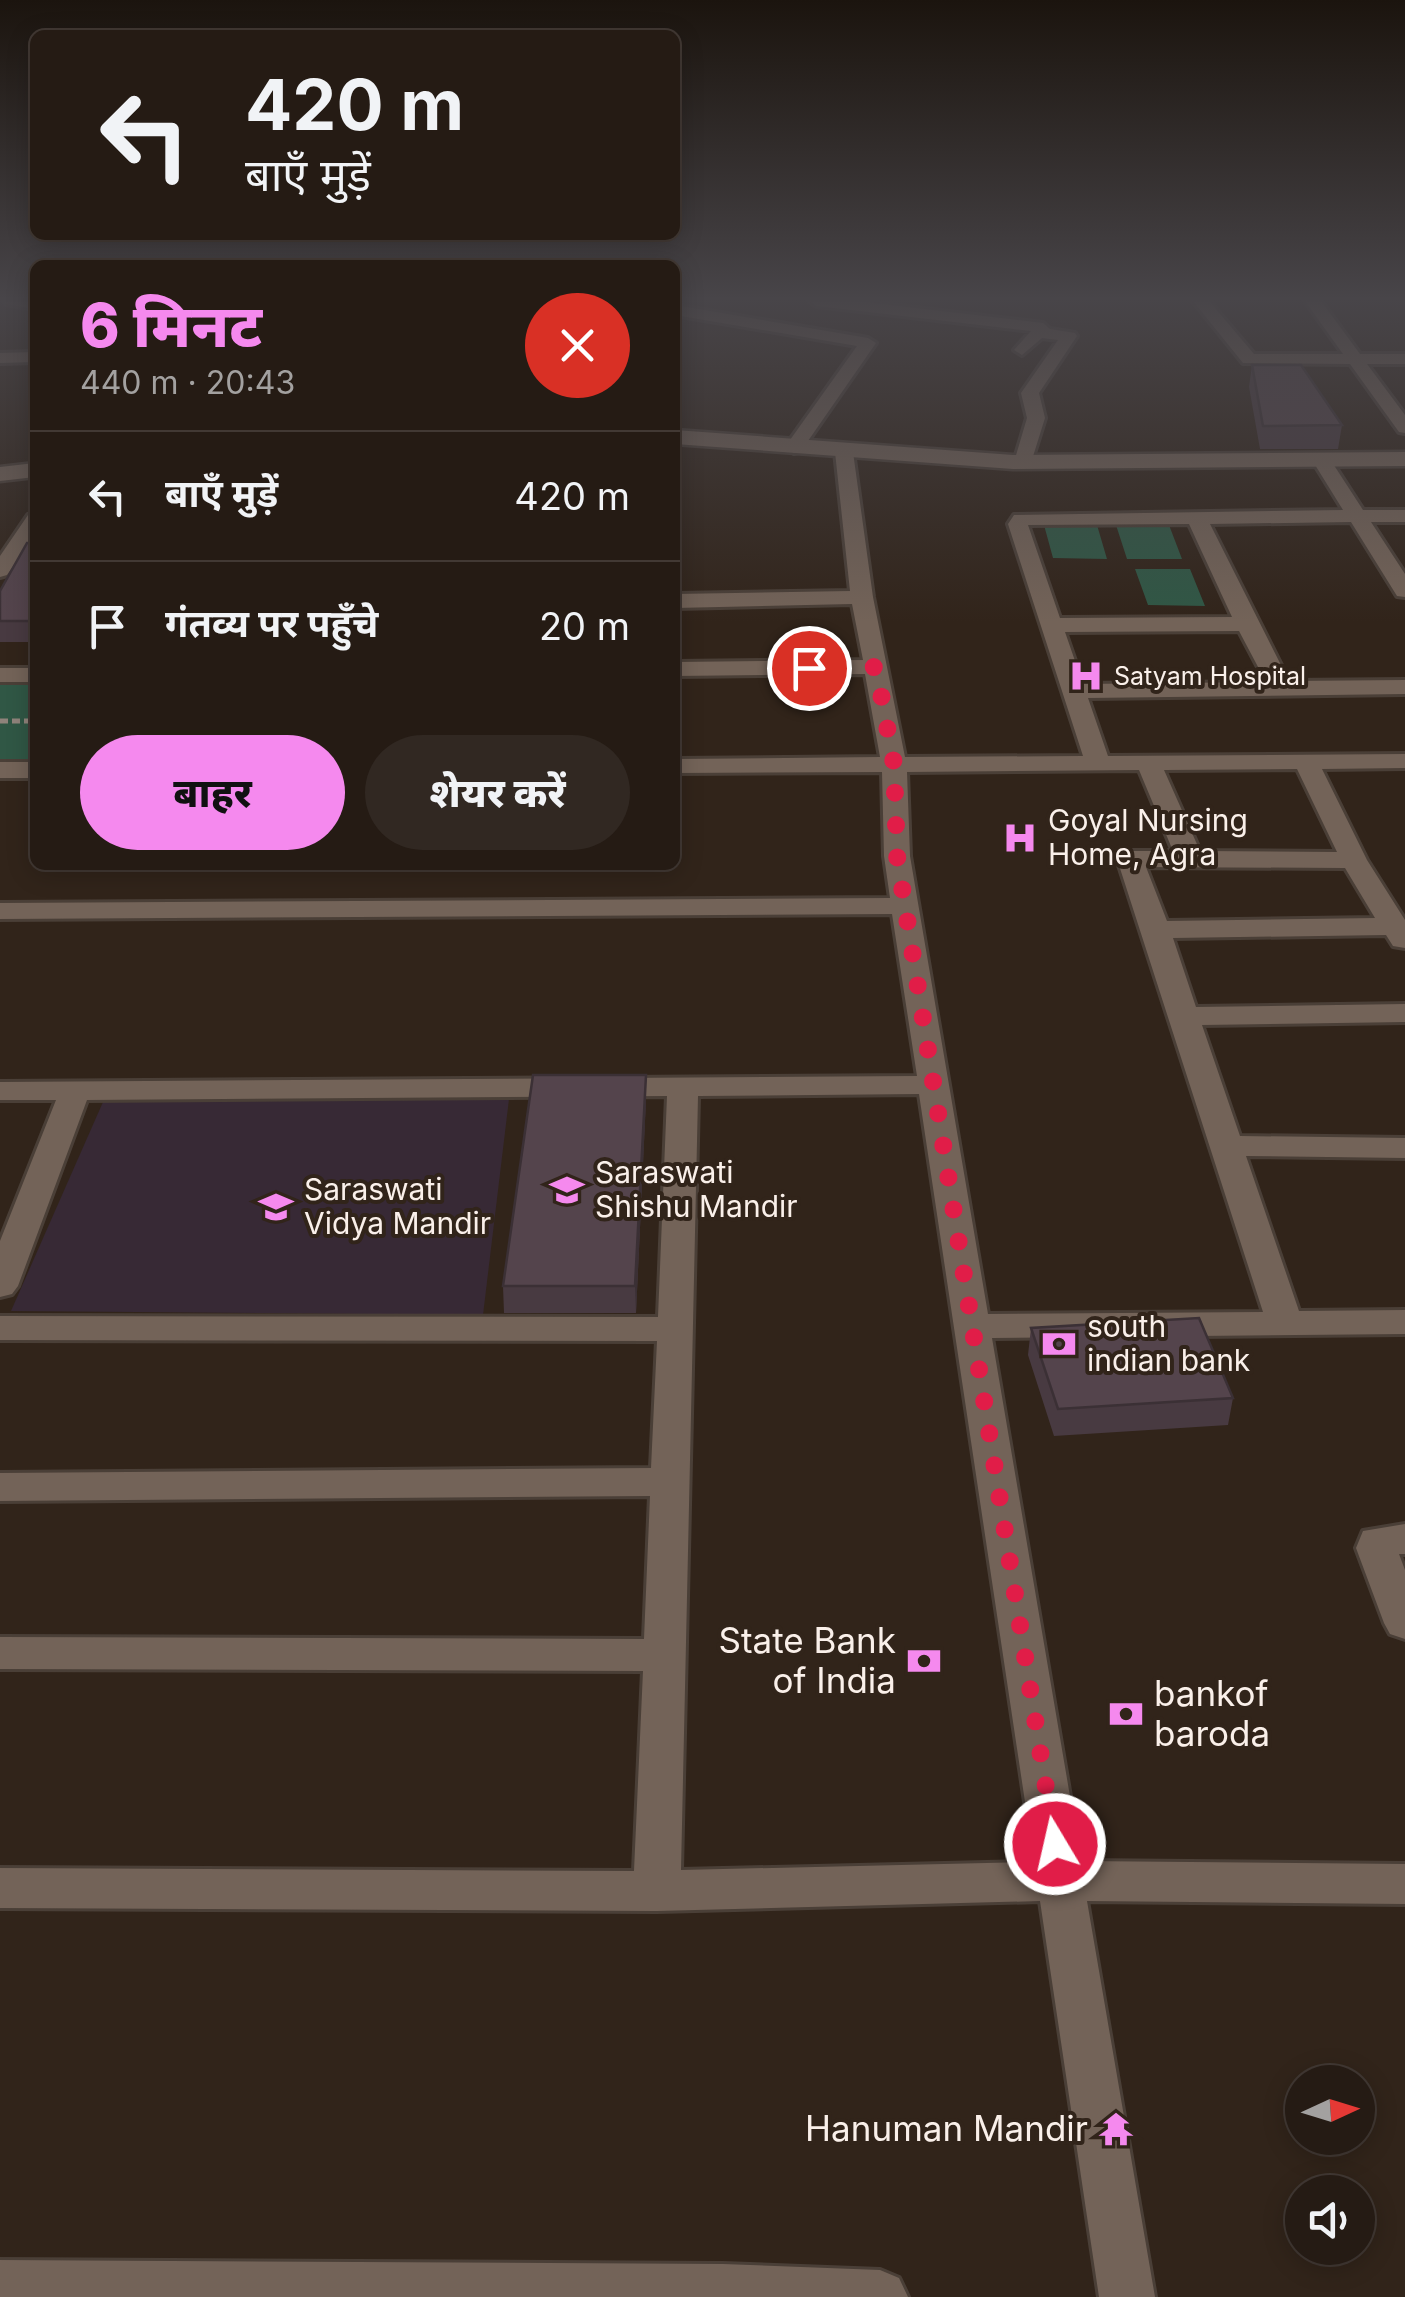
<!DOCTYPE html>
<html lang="hi">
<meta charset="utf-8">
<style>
body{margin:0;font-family:Inter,"Noto Sans Devanagari",sans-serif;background:#312822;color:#f1f3f6;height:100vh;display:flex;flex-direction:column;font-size:38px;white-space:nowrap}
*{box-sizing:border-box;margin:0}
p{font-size:32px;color:#a3a1a0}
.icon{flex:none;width:55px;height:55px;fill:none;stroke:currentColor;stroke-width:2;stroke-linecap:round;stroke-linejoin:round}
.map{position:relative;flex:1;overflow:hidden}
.sheet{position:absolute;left:30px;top:260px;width:650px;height:610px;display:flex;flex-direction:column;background:#251b14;border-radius:15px;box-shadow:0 5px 25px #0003,0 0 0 2px #423934}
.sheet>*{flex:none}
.guide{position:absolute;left:30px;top:30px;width:650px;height:210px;border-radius:15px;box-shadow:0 5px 25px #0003,0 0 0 2px #423934;background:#251b14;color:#f1f3f6;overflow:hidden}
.needle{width:65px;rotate:86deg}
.fabs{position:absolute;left:1285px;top:2065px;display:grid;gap:20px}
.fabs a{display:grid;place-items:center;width:90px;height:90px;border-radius:50%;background:#251b14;box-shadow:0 5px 25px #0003,0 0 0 2px #423934;font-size:50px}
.pin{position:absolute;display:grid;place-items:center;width:85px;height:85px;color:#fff;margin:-42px;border:5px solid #fff;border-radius:50%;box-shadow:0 2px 10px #0007}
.me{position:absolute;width:110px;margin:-55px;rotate:351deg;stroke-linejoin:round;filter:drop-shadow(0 0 8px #0008)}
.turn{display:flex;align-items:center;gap:35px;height:210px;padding:0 50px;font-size:45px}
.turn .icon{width:130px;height:130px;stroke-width:2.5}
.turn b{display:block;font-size:70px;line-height:85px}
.round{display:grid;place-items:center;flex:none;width:105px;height:105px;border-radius:52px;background:#312822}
.head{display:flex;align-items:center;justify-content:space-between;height:170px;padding:0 50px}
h1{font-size:60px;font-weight:800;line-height:75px;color:#f589ee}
.button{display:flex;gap:20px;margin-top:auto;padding:20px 50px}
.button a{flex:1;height:115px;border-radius:60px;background:#f589ee;color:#111;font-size:40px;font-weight:800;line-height:115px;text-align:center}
.button a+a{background:#312822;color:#f1f3f6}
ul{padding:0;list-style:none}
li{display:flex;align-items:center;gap:30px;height:130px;padding:0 50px;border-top:2px solid #423934}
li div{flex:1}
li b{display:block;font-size:38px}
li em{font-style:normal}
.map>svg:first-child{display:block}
.education{fill:#372935}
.green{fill:#305745}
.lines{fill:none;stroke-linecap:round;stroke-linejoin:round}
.minor-casing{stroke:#4a3f37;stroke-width:6}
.tertiary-casing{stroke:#4a3f37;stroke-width:5}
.path{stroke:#8f837b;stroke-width:5;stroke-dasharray:8 4;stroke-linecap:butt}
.minor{fill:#736358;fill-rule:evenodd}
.tertiary{fill:#736358;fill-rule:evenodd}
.wall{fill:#483a41}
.shaded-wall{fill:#3b3035}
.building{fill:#54444c;stroke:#3b3035;stroke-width:2.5}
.route{stroke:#e11d48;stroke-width:18;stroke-dasharray:0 32.4}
.labels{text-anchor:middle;stroke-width:8;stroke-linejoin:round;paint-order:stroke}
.far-poi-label{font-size:25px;fill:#faf0ea;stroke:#31241a;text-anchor:start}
.poi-label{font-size:30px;fill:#faf0ea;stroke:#31241a;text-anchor:start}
.near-poi-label{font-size:35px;fill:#faf0ea;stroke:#31241a;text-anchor:end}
</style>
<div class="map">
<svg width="1405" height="2297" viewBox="0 0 1405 2297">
<rect width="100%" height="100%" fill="#31241a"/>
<!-- education -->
<path class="education" d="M509,1099l-26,216 -472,-4 92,-209z"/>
<!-- green -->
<path class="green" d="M1044,525h53l10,34 -54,-1z
M1116,525h53l13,34h-55z
M1135,569h55l15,37 -57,-1z
M0,675h35v95h-35z"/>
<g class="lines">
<!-- minor casing -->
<g class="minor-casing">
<path id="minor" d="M4,301h31v8l-29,-5z
M809,301h47l187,22 7,6 25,4 2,3 -38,57 6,25 -15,48h-14l-2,-4 13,-44 -6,-25 37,-53 -16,-2 -20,17 -8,-5 17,-19 -214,-25z
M1193,301h16l45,53h89l-38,-53h16l39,53h45v10h-38l38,51v18l-6,-1 -49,-68 -107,-1z
M675,305l193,33 8,5 -75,108 -7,2 -9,-6 72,-101 -182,-31z
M35,352v10l-35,1v-10z
M844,446l9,6 20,145 32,160 178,-1 -75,-232 6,-9 329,-5 -31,-50 9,-6 7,2 35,54h42v12h-34l34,52v23l-8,-1 -46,-74 -141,2 79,157 116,-1v14l-317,4 20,58 297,-2v14l-83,1 45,91 38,60v28l-12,-2 -7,-11 -213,3 23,69 209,-3v18l-203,3 38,111 165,2v20l-159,-2 53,155 106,-1v24l-413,4 89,523 324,3v40l-318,-3 68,396h-56l-59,-396 -383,10 -657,-3v-40l634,3 9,-200 -643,-2v-32l644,2 6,-143 -650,5v-28l651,-5 6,-127 -657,-1v-24l658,1 9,-221 -580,4 -69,186 -6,8 -12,3v-56l56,-141h-56v-18l917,-6 -25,-162 -892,5v-16l890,-5 -6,-42 -2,-84 -207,1v-14l205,-2 -15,-83 -190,2v-14l188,-2 -11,-56 -177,4v-14l175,-3 -15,-139zM1189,524l43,93 -172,1 -32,-93zM1239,631l27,51 -183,2 -18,-52zM1297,769l40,83 -137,-1 -36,-81zM1139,770l34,81h-43l-13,8 146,453 -275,2 -78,-458 -3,-84zM1146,867l199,1 30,50 -208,3zM919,1094l115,768 -353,8 17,-774z
M35,513v21l-28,41 -7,2v-21l28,-41z
M0,668h35v14h-35z
M0,762h35v16h-35z
M1405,1524v30h-6l6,16v69l-15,-5 -6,-11 -28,-75 7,-17z
M0,2260l723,4 157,6 19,8 9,19h-908z"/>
</g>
<!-- tertiary casing -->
<g class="tertiary-casing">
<path id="tertiary" d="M675,430l338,25 392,-3v14l-392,3 -338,-25z
M35,463v14l-35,4v-14z"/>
</g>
<!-- path -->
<path class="path" d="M0,721h35"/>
<!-- minor -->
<use href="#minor" class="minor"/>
<!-- tertiary -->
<use href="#tertiary" class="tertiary"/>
</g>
<!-- wall -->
<path class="wall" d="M1252,365l90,60 -4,24h-78l-11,-62z
M35,543v99h-35v-51z
M646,1075v25l-10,213h-132l-1,-27z
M1031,1328l202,70 -5,27 -174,11 -26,-81z"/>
<!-- shaded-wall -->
<path class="shaded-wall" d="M646,1075v25l-10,213 -1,-27z"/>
<!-- building -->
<path class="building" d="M1252,365h49l41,60 -79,1z
M27,543h8v78h-35v-30z
M533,1075h113l-11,211h-132z
M1199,1318l34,80 -175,11 -27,-81z"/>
<!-- sky -->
<linearGradient id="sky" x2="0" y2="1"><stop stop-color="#1b140e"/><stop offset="0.48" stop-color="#484549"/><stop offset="1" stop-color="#484549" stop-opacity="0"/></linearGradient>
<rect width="1405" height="622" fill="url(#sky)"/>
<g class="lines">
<!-- route -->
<path class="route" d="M809,668l67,-1 18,97 3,92 158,988"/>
</g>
<!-- icons -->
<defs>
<g id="hospital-bare" transform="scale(2.7)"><path d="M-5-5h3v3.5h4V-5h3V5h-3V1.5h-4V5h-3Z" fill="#f589ee" stroke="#31241a" stroke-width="2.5" paint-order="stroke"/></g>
<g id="school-bare" transform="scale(2.7)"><path d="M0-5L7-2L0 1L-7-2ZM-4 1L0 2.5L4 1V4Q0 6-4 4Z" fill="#f589ee" stroke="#31241a" stroke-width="2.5" paint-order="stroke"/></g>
<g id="bank-bare" transform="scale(2.7)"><path d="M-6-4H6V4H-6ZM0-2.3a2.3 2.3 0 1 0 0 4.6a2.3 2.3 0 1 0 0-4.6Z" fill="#f589ee" stroke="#31241a" stroke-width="2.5" paint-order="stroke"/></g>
<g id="temple-bare" transform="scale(2.7)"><path d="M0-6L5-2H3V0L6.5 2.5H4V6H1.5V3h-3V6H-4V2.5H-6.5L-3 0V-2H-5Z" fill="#f589ee" stroke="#31241a" stroke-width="2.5" paint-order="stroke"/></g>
</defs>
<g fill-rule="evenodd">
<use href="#hospital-bare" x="1086" y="676"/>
<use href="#hospital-bare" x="1020" y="838"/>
<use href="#school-bare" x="567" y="1190"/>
<use href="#school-bare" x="276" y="1207"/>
<use href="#bank-bare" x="1059" y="1344"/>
<use href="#bank-bare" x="924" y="1661"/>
<use href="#bank-bare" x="1126" y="1714"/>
<use href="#temple-bare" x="1116" y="2129"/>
</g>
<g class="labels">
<!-- far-poi labels -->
<g class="far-poi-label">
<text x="1114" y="685">Satyam Hospital</text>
</g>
<!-- poi labels -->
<g class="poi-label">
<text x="1048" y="831">Goyal Nursing<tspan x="1048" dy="34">Home, Agra</tspan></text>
<text x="595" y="1183">Saraswati<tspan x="595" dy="34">Shishu Mandir</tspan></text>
<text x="304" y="1200">Saraswati<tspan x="304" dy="34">Vidya Mandir</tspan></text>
<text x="1087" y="1337">south<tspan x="1087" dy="34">indian bank</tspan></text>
</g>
<!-- near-poi labels -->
<g class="near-poi-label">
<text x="896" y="1653">State Bank<tspan x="896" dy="40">of India</tspan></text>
<text x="1154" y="1706" text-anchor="start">bankof<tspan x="1154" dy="40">baroda</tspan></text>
<text x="1088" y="2141">Hanuman Mandir</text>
</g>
</g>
</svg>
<div class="fabs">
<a><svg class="needle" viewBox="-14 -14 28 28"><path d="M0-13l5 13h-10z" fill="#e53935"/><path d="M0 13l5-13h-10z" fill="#a3a1a0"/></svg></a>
<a><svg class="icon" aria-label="sound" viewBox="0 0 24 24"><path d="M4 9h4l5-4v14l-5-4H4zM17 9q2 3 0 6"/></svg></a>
</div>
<div class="pin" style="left:809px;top:668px;background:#d93025"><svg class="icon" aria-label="arrive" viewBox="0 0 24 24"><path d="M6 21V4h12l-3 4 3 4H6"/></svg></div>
<svg class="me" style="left:1055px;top:1844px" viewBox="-20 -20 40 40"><circle r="17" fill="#e11d48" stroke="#fff" stroke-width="3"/><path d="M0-11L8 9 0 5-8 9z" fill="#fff"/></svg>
<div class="guide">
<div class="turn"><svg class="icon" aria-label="left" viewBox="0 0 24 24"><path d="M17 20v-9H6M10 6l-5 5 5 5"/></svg><div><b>420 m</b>बाएँ मुड़ें</div></div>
</div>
<section class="sheet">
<div class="head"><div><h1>6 मिनट</h1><p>440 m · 20:43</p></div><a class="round" style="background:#d93025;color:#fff"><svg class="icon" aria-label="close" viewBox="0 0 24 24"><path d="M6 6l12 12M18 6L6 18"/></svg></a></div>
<ul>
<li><svg class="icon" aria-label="left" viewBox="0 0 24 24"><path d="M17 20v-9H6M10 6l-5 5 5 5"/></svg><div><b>बाएँ मुड़ें</b></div><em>420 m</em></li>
<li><svg class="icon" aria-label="arrive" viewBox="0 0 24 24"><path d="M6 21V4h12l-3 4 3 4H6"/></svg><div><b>गंतव्य पर पहुँचे</b></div><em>20 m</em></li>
</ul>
<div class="button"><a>बाहर</a><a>शेयर करें</a></div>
</section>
</div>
